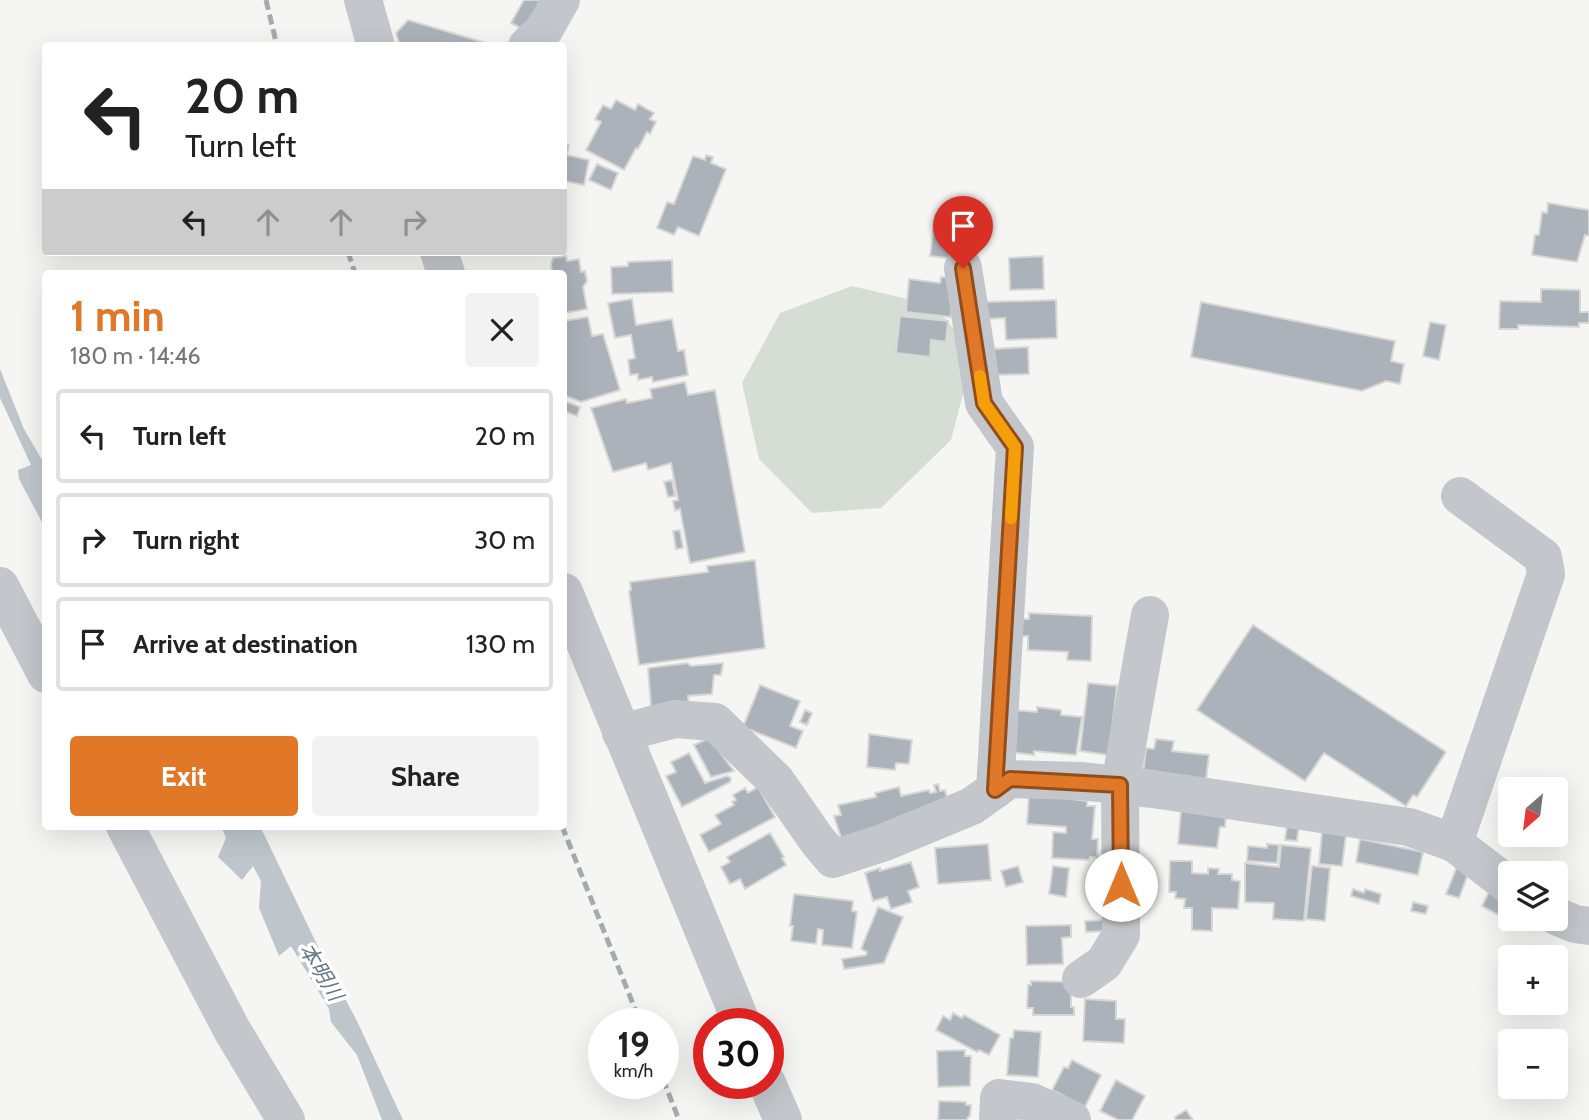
<!DOCTYPE html>
<meta charset="utf-8">
<style>
body{margin:0;font-family:Cabin,"Noto Sans JP",sans-serif;background:#f2f2f2;color:#222;height:100vh;display:flex;flex-direction:column;font-size:26px;white-space:nowrap}
*{box-sizing:border-box;margin:0}
p{font-size:23px;color:#767676}
.icon{flex:none;width:38px;height:38px;fill:none;stroke:currentColor;stroke-width:2;stroke-linecap:round;stroke-linejoin:round}
.map{position:relative;flex:1;overflow:hidden}
.panel{position:absolute;left:42px;top:270px;width:525px;height:560px;display:flex;flex-direction:column;background:#fff;border-radius:7px;box-shadow:0 7px 28px #0002}
.panel>*{flex:none}
.top-card{position:absolute;left:42px;top:42px;width:525px;height:214px;border-radius:7px;box-shadow:0 7px 28px #0002;background:#fff;color:#222;overflow:hidden}
.needle{width:46px;rotate:208deg}
.buttons{position:absolute;left:1498px;top:777px;display:grid;gap:14px}
.buttons a{display:grid;place-items:center;width:70px;height:70px;border-radius:7px;background:#fff;box-shadow:0 7px 28px #0002;font-size:35px}
.speed{position:absolute;left:588px;top:1008px;display:flex;gap:14px;font-size:35px;font-weight:700;text-align:center}
.speed>*{display:grid;place-content:center;width:91px;height:91px;border-radius:50%;background:#fff;box-shadow:0 7px 28px #0002;line-height:1}
.speed small{font-size:18px;font-weight:400}
.speed .limit{border:10px solid #d22;background:#fff;color:#111}
.pin{position:absolute;display:grid;place-items:center;width:60px;height:60px;color:#fff;margin:-72px -30px;border-radius:50% 50% 50% 0;rotate:-45deg;box-shadow:0 0 7px #0007}
.pin .icon{rotate:45deg}
.me{position:absolute;width:77px;margin:-38px;rotate:0deg;stroke-linejoin:round;filter:drop-shadow(0 0 5px #0008)}
.turn{display:flex;align-items:center;gap:24px;height:147px;padding:0 28px;font-size:32px}
.turn .icon{width:91px;height:91px;stroke-width:2.5}
.turn b{display:block;font-size:49px;line-height:60px}
.lanes{display:flex;align-items:center;height:66px;padding:0 28px;background:#0003;justify-content:center;gap:35px;direction:ltr}
.lanes .off{opacity:.35}
.round{display:grid;place-items:center;flex:none;width:74px;height:74px;border-radius:7px;background:#f2f2f2}
.overview{display:flex;align-items:center;justify-content:space-between;height:119px;padding:0 28px}
h1{font-size:42px;font-weight:700;line-height:52px;color:#e17828}
.primary-button{display:flex;gap:14px;margin-top:auto;padding:14px 28px}
.primary-button a{flex:1;height:80px;border-radius:7px;background:#e17828;color:#fff;font-size:28px;font-weight:700;line-height:80px;text-align:center}
.primary-button a+a{background:#f2f2f2;color:#222}
ul{padding:0;list-style:none}
li{display:flex;align-items:center;gap:21px;height:94px;margin:0 14px 10px;padding:0 14px;border:4px solid #e0e0e0;border-radius:7px}
li div{flex:1}
li b{display:block;font-size:26px}
li em{font-style:normal}
.map>svg:first-child{display:block}
.green{fill:#d6ddd4}
.water{fill:#bec6cc}
.building{fill:#acb2b9;stroke:#d7d8d5;stroke-width:2}
.lines{fill:none;stroke-linecap:round;stroke-linejoin:round}
.minor{stroke:#c3c6ca;stroke-width:38}
.rail{stroke:#a6a9b0;stroke-width:5;stroke-dasharray:10 5;stroke-linecap:butt}
.route-casing{stroke:#924e1a;stroke-width:18}
.route{stroke:#e17828;stroke-width:12}
.slow{stroke:#f59e0b;stroke-width:12}
.labels{text-anchor:middle;stroke-width:7;stroke-linejoin:round;paint-order:stroke}
.water-label{font-size:21px;font-style:italic;fill:#667887;stroke:#fff}
</style>
<div class="map">
<svg width="1589" height="1120" viewBox="0 0 1589 1120">
<rect width="100%" height="100%" fill="#f5f6f3"/>
<!-- green -->
<path class="green" d="M852,286l81,19 41,47 -23,88 -70,68 -69,5 -53,-54 -17,-76 38,-70z"/>
<!-- water -->
<path class="water" d="M0,369l24,60 21,36v63l-26,-49 -1,-9 13,-5 -31,-67z
M221,826h39l64,133 33,62 46,99h-21l-25,-65 -26,-33 -2,-13 -38,-63 -12,10 -20,-48 2,-27 -8,-15 -11,14 -24,-23 8,-19z"/>
<!-- building -->
<path class="building" d="M524,0h22l-18,32 -17,-9z
M408,20l88,26h-96l-4,-13z
M616,100l19,10 3,-6 16,9 -4,6 6,3 -6,12 -3,-2 -9,17 -2,-1 -12,22 -38,-20 15,-28 -6,-3 8,-14 8,4z
M564,144l5,1 -2,10 22,5 -5,25 -20,-4z
M706,155l7,2 -2,6 15,6 -27,67 -21,-9 -4,8 -17,-7 10,-26 7,2 19,-48 12,4z
M597,164l21,9 -7,17 -22,-10z
M1548,203l41,7v26l-4,-1 -8,27 -45,-7 3,-20h4l3,-23 5,1z
M934,224l25,3 -4,32 -25,-3z
M566,256l1,5 12,-2 2,13 4,-1 2,10 -4,6 4,22 -23,4v-40h-12l-1,-9 2,-6z
M1043,256l1,33 -34,1 -1,-32z
M672,260l1,32 -61,2 -1,-27 17,-1v-4z
M941,277l13,1 -3,39 -45,-5 3,-33 31,4z
M1541,289l39,1v22h9v11h-10v4l-61,-2v4h-19l1,-28 41,1z
M632,299l4,26 36,-6 6,32 6,-1 4,25 -35,7 -1,-5 -14,3v-6l-8,1 -2,-15 7,-2 -4,-23 -16,3 -7,-35z
M1056,300l1,38 -51,2 -1,-22 -19,1v-17z
M1201,302l194,39 -4,20 13,3 -4,20 -14,-3 -24,10 -171,-34z
M900,316l48,5 -2,21 -15,-2 -1,17 -34,-4z
M588,317l4,19 11,-2 17,56 -39,12 -17,-7v-74z
M1430,322l16,3 -7,35 -16,-4z
M1028,347l1,27 -34,1 -1,-26z
M685,382l3,13 27,-5 30,162 -55,11 -10,-54 -5,2 -2,-10 5,-1 -7,-37 -23,7 -2,-7 -33,9 -22,-64 35,-9 1,4 25,-5 -2,-9z
M564,401l16,6 -3,9 -13,-5z
M672,480l3,16 -7,1 -4,-15z
M680,530l3,18 -7,1 -3,-18z
M755,560l10,88 -126,17 -10,-74 2,-1 -1,-8 78,-10 -1,-6z
M1029,613l63,3 -1,45 -24,-1 1,-8 -40,-2v-14h-7l1,-17h7z
M1253,625l193,127 -29,45 -4,-2 -7,11 -82,-53 -19,28 -108,-71z
M687,663l4,3 32,-3 -2,12h-7l-2,19 -24,2 1,8 -38,4 -3,-40z
M1088,683l29,3 -8,69 -29,-4z
M760,685l40,16 -10,25 13,5 -7,17 -53,-21z
M1037,707l24,3v5l21,2 -6,38 -42,-4v4l-24,-3 4,-42 23,2z
M805,710l7,3 -5,12 -7,-3z
M869,734l43,6 -3,24 -13,-1 -1,7 -28,-3z
M709,738l25,33 -23,6 -17,-32z
M1156,739l18,2 -2,10 37,4 -3,25 -63,-6 3,-26 8,1z
M689,753l16,30 22,-7 4,2 -1,4 -48,25 -16,-31 10,-4 -5,-10z
M938,784l2,7 5,-1 2,9 -105,42 -8,-25 7,-1 -3,-10 38,-8 -1,-4 24,-6 2,9 28,-6 1,3 6,-1 -2,-7z
M758,787l17,30 -66,35 -9,-17 21,-11 -6,-9 19,-10 -2,-3 4,-2 -3,-5 12,-7 3,5z
M1029,793l58,8v5h8l-3,33h6l-1,18h-7l-1,3 -37,-2 1,-26 13,1v-6l-39,-3z
M1181,810l45,6 -1,11h-5l-3,21 -39,-4z
M1287,824l12,1 -2,16 -12,-1z
M1322,832l24,3 -4,31 -23,-2z
M770,833l14,24 -2,1 4,7 -41,24 -5,-10 -10,5 -9,-17 9,-5 -3,-5z
M1360,839l63,13 -5,23 -62,-13z
M988,844l3,36 -53,4 -3,-36z
M1267,844l12,1 -2,18 -30,-2 1,-15 19,2z
M1281,845l30,3 -7,73 -31,-2 1,-16 -29,-1v-39l34,4z
M1170,861h22v12l16,1v-6l11,1 -1,5h14v6l8,1 -2,28 -26,-1v23l-20,-1v-22h-8l1,-9 -10,-1 1,-6h-7z
M911,862l8,25 -11,4 4,11 -21,7 -4,-12 -14,4 -8,-28 15,-5v3z
M1458,864l12,5 -11,29 -13,-4z
M1018,866l5,16 -17,5 -5,-16z
M1053,866l16,2 -3,29 -17,-3z
M1312,866l18,2 -5,53 -19,-2z
M1353,889l11,4 1,-4 16,5 -2,10 -28,-8z
M1489,892l21,12 -6,14 -22,-12z
M794,894l59,7 -1,10 5,1 -5,36 -30,-3 1,-15 -5,-1 -2,15 -25,-3 2,-15h-3z
M1413,902l15,4 -2,8 -15,-3z
M878,907l25,10 -19,46 -40,6 -2,-10 24,-4 1,-3 -6,-3z
M1108,920v11l-22,1 -1,-11z
M1071,925v12l-9,1 1,26 -36,1 -1,-39z
M1031,981l40,1v25h3v8h-41v-7h-6l1,-23h3z
M1085,999l31,2v18h9l-1,24 -41,-2z
M953,1013l9,5 2,-3 36,20 -11,20 -10,-5 -2,2 -41,-22 7,-14 7,4z
M1014,1030l27,2 -3,45 -31,-2 3,-37h3z
M965,1050v6h6l-1,30 -32,1 -1,-36z
M1072,1060l29,15 -16,32 -33,-17 12,-23 4,1z
M1116,1080l29,16 -13,24h-14l-18,-9z
M939,1101l27,1v3h5l-1,11 -2,1 -1,3h-29z
M1186,1110l7,10h-17l-1,-3z"/>
<g class="lines">
<!-- minor -->
<path class="minor" d="M363,0l13,46
M527,46l17,-16 17,-30
M439,252l7,21
M963,268l21,135 31,44 -20,343
M0,586l46,88
M564,592l178,432
M621,733l54,-14 40,3 61,59 41,59 16,19 52,-17 87,-36 38,-27 71,2 72,8 256,38 45,16 56,43
M125,826l107,204 54,90
M1454,843l92,-269 -3,-17 -83,-61
M1556,916l19,8 14,2
M1081,979l23,-16 17,-28 -1,-150 30,-170
M767,1083l16,37
M998,1120l1,-22 33,4 40,18"/>
<!-- rail -->
<path class="rail" d="M266,0l11,46
M348,252l7,21
M562,826l79,198
M663,1079l16,41"/>
</g>
<g class="lines">
<!-- route casing -->
<g class="route-casing">
<path id="route" d="M963,268l21,135 31,44 -20,343 15,-11 110,6 1,100"/>
</g>
<!-- route -->
<use href="#route" class="route"/>
<!-- slow -->
<path class="slow" d="M980,376l4,27 31,44 -4,71"/>
</g>
<g class="labels">
<!-- water labels -->
<g class="water-label">
<text transform="translate(321 972) rotate(59)" y="7">本明川</text>
</g>
</g>
</svg>
<div class="buttons">
<a><svg class="needle" viewBox="-14 -14 28 28"><path d="M0-13l5 13h-10z" fill="#e53935"/><path d="M0 13l5-13h-10z" fill="#767676"/></svg></a>
<a><svg class="icon" aria-label="layers" viewBox="0 0 24 24"><path d="M12 4l9 5-9 5-9-5zM3 14l9 5 9-5"/></svg></a>
<a>+</a>
<a>−</a>
</div>
<div class="speed"><div>19<small>km/h</small></div><div class="limit">30</div></div>
<div class="pin" style="left:963px;top:268px;background:#d93025"><svg class="icon" aria-label="arrive" viewBox="0 0 24 24"><path d="M6 21V4h12l-3 4 3 4H6"/></svg></div>
<svg class="me" style="left:1121px;top:885px" viewBox="-20 -20 40 40"><circle r="19" fill="#fff"/><path d="M0-13L10 11 0 6-10 11z" fill="#e17828"/></svg>
<div class="top-card">
<div class="turn"><svg class="icon" aria-label="left" viewBox="0 0 24 24"><path d="M17 20v-9H6M10 6l-5 5 5 5"/></svg><div><b>20 m</b>Turn left</div></div>
<div class="lanes"><svg class="icon" aria-label="left" viewBox="0 0 24 24"><path d="M17 20v-9H6M10 6l-5 5 5 5"/></svg><svg class="icon off" aria-label="ahead" viewBox="0 0 24 24"><path d="M12 20V5M6 11l6-6 6 6"/></svg><svg class="icon off" aria-label="ahead" viewBox="0 0 24 24"><path d="M12 20V5M6 11l6-6 6 6"/></svg><svg class="icon off" aria-label="right" viewBox="0 0 24 24"><path d="M7 20v-9h11M14 6l5 5-5 5"/></svg></div>
</div>
<section class="panel">
<div class="overview"><div><h1>1 min</h1><p>180 m · 14:46</p></div><a class="round"><svg class="icon" aria-label="close" viewBox="0 0 24 24"><path d="M6 6l12 12M18 6L6 18"/></svg></a></div>
<ul>
<li><svg class="icon" aria-label="left" viewBox="0 0 24 24"><path d="M17 20v-9H6M10 6l-5 5 5 5"/></svg><div><b>Turn left</b></div><em>20 m</em></li>
<li><svg class="icon" aria-label="right" viewBox="0 0 24 24"><path d="M7 20v-9h11M14 6l5 5-5 5"/></svg><div><b>Turn right</b></div><em>30 m</em></li>
<li><svg class="icon" aria-label="arrive" viewBox="0 0 24 24"><path d="M6 21V4h12l-3 4 3 4H6"/></svg><div><b>Arrive at destination</b></div><em>130 m</em></li>
</ul>
<div class="primary-button"><a>Exit</a><a>Share</a></div>
</section>
</div>
